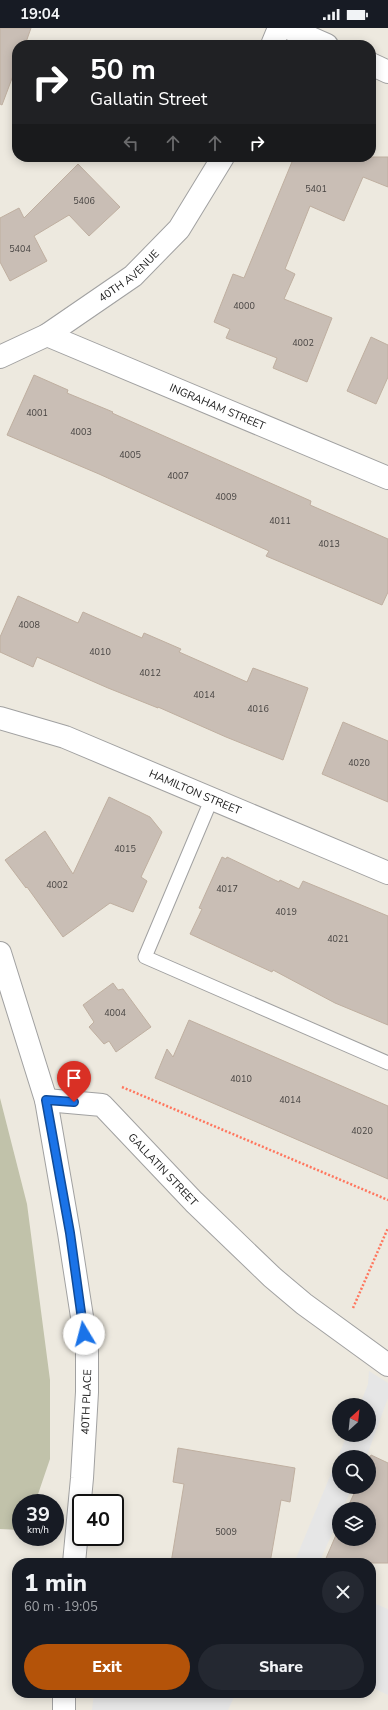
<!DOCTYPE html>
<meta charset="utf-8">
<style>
body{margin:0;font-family:"Nunito Sans",sans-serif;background:#242831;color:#f1f3f6;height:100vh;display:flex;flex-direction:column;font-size:15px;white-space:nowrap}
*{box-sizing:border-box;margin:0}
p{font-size:13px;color:#9ea1a6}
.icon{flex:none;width:22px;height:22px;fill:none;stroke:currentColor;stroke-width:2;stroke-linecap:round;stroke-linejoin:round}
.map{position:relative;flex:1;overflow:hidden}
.details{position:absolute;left:12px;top:1530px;width:364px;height:140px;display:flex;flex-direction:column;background:#171b24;border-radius:16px;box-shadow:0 2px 10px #0003}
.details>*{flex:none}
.guide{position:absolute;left:12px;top:12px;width:364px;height:122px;border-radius:16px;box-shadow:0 2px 10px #0003;background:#202124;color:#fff;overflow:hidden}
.needle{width:26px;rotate:27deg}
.controls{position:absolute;left:332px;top:1370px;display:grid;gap:8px}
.controls a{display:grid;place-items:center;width:44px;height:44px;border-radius:50%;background:#171b24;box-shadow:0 2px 10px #0003;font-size:20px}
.speed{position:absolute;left:12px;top:1466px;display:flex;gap:8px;font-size:20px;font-weight:700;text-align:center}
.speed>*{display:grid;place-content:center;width:52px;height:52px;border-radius:50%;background:#171b24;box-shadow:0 2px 10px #0003;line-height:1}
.speed small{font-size:10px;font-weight:400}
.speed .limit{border:2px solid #111;border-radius:6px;background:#fff;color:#111}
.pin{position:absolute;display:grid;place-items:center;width:34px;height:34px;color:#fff;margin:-41px -17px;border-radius:50% 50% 50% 0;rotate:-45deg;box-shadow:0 0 4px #0007}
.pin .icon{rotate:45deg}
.me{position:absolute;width:44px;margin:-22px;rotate:352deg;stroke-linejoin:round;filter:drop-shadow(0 0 3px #0008)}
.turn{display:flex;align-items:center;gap:14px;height:84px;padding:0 12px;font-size:18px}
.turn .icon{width:52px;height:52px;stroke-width:2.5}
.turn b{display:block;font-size:28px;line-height:34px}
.lanes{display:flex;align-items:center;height:38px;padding:0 12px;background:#0003;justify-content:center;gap:20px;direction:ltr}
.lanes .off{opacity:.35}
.round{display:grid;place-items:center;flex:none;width:42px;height:42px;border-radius:21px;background:#242831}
.head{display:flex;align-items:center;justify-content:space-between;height:68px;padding:0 12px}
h1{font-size:24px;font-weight:800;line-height:30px}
.button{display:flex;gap:8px;margin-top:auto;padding:8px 12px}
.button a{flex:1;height:46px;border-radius:24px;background:#b45309;color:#fff;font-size:16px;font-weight:800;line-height:46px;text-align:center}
.button a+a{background:#242831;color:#f1f3f6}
.status{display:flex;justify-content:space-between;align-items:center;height:28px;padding:0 20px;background:#171b24;direction:ltr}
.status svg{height:11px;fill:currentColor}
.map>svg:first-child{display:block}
.construction{fill:#c1c2aa}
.parking{fill:#e6e6e6}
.building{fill:#c9beb5;stroke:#bfafa0}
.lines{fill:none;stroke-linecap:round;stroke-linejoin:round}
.service-casing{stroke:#a1a1a1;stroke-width:15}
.minor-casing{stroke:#a1a1a1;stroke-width:24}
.tertiary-casing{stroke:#a1a1a1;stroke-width:24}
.path{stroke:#ff765e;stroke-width:2.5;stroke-dasharray:2 2;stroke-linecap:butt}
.service{stroke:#fff;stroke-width:13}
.minor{stroke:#fff;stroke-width:22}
.tertiary{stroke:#fff;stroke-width:22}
.route-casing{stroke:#114b97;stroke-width:10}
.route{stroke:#1a73e8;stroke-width:7}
.labels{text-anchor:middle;stroke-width:3;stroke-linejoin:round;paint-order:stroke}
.number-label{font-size:9px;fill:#464341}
.street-label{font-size:11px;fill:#1a1a1a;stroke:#fff}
</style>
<div class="status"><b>19:04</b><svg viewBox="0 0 49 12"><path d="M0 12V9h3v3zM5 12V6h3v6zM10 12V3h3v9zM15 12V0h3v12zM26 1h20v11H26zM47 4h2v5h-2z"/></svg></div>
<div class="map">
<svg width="388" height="1682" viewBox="0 0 388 1682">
<rect width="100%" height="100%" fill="#ede9df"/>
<!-- construction -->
<path class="construction" d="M0,1070l27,106 23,176v79l-15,44h-14v27l-21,-1z"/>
<!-- parking -->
<path class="parking" d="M369,1343l19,12v15l-19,52 -3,7h-27v30h13l-9,22h-4v9l-20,45h-25l53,-128h22v-30h-9l8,-21z
M371,1574l17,7v86l-17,-8z
M94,1665h142l-8,17h-136z"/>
<!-- building -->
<path class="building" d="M0,0h31l-6,17h-8v20l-15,40 -2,-1z
M294,129h94v30l-25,-10 -19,44 -34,-15 -25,63 10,5 -11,25 48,19 -25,64 -34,-14 4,-10 -51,-20 4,-9 -16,-7 19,-48 11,4z
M78,136l42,43 -31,29 -20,-21 -35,21 13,25 -37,20 -10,-19v-44l19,-10 5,10z
M371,309l17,8v32l-12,27 -29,-13z
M34,347l34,15 -1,3 46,19 -1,1 199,88 -1,4 78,34v53l-6,13 -116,-49 3,-5 -170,-77 -92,-39z
M18,568l60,27 5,-11 59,26 2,-5 37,16 -2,3 68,30 6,-14 55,20 -25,72 -57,-23 -68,-30v1l-50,-20 -71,-31 -4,10 -33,-15v-15z
M343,694l45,19v61l-66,-28z
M109,769l41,20 12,15 -21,45 6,4 -14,31 -23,-9 -47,34 -36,-50 -1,1 -21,-28 40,-29 28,43z
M222,829l4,2 1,-2 52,25 1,-2 19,9 4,-8 85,35v109l-53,-22 -62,-33 -1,2 -82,-38 12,-25 -3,-1z
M113,955l5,7 5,-1 28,38 -35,25 -7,-11 -5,3 -15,-17 5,-5 -11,-17z
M189,992l199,86v73l-233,-101 12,-29 6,8z
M178,1420l117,20 -5,34 -9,-2 -11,63h-99l13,-79 -11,-2z
M371,1427l17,8v100h-64l15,-35v11h30v-30h-22l10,-22h12v-28z"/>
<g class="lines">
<!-- service casing -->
<g class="service-casing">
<path id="service" d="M212,770l-67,159 243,106"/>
</g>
<!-- minor casing -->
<g class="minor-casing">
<g id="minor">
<path d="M272,17l7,-17"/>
<path id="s1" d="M47,307l341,143"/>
<path id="s2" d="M0,329l47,-22 86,-59 46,-47 44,-72"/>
<path id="s3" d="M0,690l65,19 323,136"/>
<path id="s4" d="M46,1072l56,5 92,97 78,75 32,27 84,61"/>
</g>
</g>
<!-- tertiary casing -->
<g class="tertiary-casing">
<path id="tertiary" d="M288,0l39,17
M371,36l17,8
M0,925l46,147 23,133 18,116v43l-5,86 -8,85
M64,1682v-17"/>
</g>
<!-- path -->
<path class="path" d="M122,1059l266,113
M353,1280l35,-80"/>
<!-- service -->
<use href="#service" class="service"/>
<!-- minor -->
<use href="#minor" class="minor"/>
<!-- tertiary -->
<use href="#tertiary" class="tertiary"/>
</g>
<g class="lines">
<!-- route casing -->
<g class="route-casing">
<path id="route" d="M74,1074l-28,-2 24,133 14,101"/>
</g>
<!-- route -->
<use href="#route" class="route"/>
</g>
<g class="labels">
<!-- number labels -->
<g class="number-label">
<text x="316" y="164">5401</text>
<text x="84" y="176">5406</text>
<text x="20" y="224">5404</text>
<text x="244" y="281">4000</text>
<text x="303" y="318">4002</text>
<text x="37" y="388">4001</text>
<text x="81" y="407">4003</text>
<text x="130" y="430">4005</text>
<text x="178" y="451">4007</text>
<text x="226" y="472">4009</text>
<text x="280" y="496">4011</text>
<text x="329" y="519">4013</text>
<text x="29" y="600">4008</text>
<text x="100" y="627">4010</text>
<text x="150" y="648">4012</text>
<text x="204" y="670">4014</text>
<text x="258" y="684">4016</text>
<text x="359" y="738">4020</text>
<text x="125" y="824">4015</text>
<text x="57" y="860">4002</text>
<text x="227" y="864">4017</text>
<text x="286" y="887">4019</text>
<text x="338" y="914">4021</text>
<text x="115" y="988">4004</text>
<text x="241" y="1054">4010</text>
<text x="290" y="1075">4014</text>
<text x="362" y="1106">4020</text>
<text x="226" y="1507">5009</text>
</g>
<!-- street labels -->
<g class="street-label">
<text dy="4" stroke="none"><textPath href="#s2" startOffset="153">40TH AVENUE</textPath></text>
<text dy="4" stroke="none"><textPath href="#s1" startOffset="185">INGRAHAM STREET</textPath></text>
<text dy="4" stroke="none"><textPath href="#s3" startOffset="209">HAMILTON STREET</textPath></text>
<text dy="4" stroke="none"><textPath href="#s4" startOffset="145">GALLATIN STREET</textPath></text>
<text transform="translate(86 1374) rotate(-88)" y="4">40TH PLACE</text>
</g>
</g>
</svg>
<div class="controls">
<a><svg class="needle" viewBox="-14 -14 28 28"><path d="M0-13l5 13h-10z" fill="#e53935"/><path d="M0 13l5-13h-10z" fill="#9ea1a6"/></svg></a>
<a><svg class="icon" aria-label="search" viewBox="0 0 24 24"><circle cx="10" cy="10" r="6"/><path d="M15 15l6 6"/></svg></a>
<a><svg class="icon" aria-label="layers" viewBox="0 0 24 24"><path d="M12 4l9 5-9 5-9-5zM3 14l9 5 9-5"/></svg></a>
</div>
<div class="speed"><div>39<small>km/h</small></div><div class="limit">40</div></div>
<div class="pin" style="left:74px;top:1074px;background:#d93025"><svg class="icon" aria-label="arrive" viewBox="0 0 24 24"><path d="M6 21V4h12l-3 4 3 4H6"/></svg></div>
<svg class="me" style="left:84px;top:1306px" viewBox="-20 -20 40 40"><circle r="19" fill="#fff"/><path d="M0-13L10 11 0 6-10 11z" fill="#1a73e8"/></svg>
<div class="guide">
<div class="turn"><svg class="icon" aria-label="right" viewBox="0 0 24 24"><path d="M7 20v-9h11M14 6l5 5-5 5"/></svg><div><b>50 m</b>Gallatin Street</div></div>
<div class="lanes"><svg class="icon off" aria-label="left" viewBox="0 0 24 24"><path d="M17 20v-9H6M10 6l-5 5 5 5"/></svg><svg class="icon off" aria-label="ahead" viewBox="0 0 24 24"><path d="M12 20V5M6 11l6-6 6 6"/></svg><svg class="icon off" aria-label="ahead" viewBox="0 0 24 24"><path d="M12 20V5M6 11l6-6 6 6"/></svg><svg class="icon" aria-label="right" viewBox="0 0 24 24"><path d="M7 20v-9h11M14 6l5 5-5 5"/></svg></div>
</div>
<section class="details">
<div class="head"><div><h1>1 min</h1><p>60 m · 19:05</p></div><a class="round"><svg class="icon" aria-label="close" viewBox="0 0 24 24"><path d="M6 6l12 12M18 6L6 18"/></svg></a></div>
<div class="button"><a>Exit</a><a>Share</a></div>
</section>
</div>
